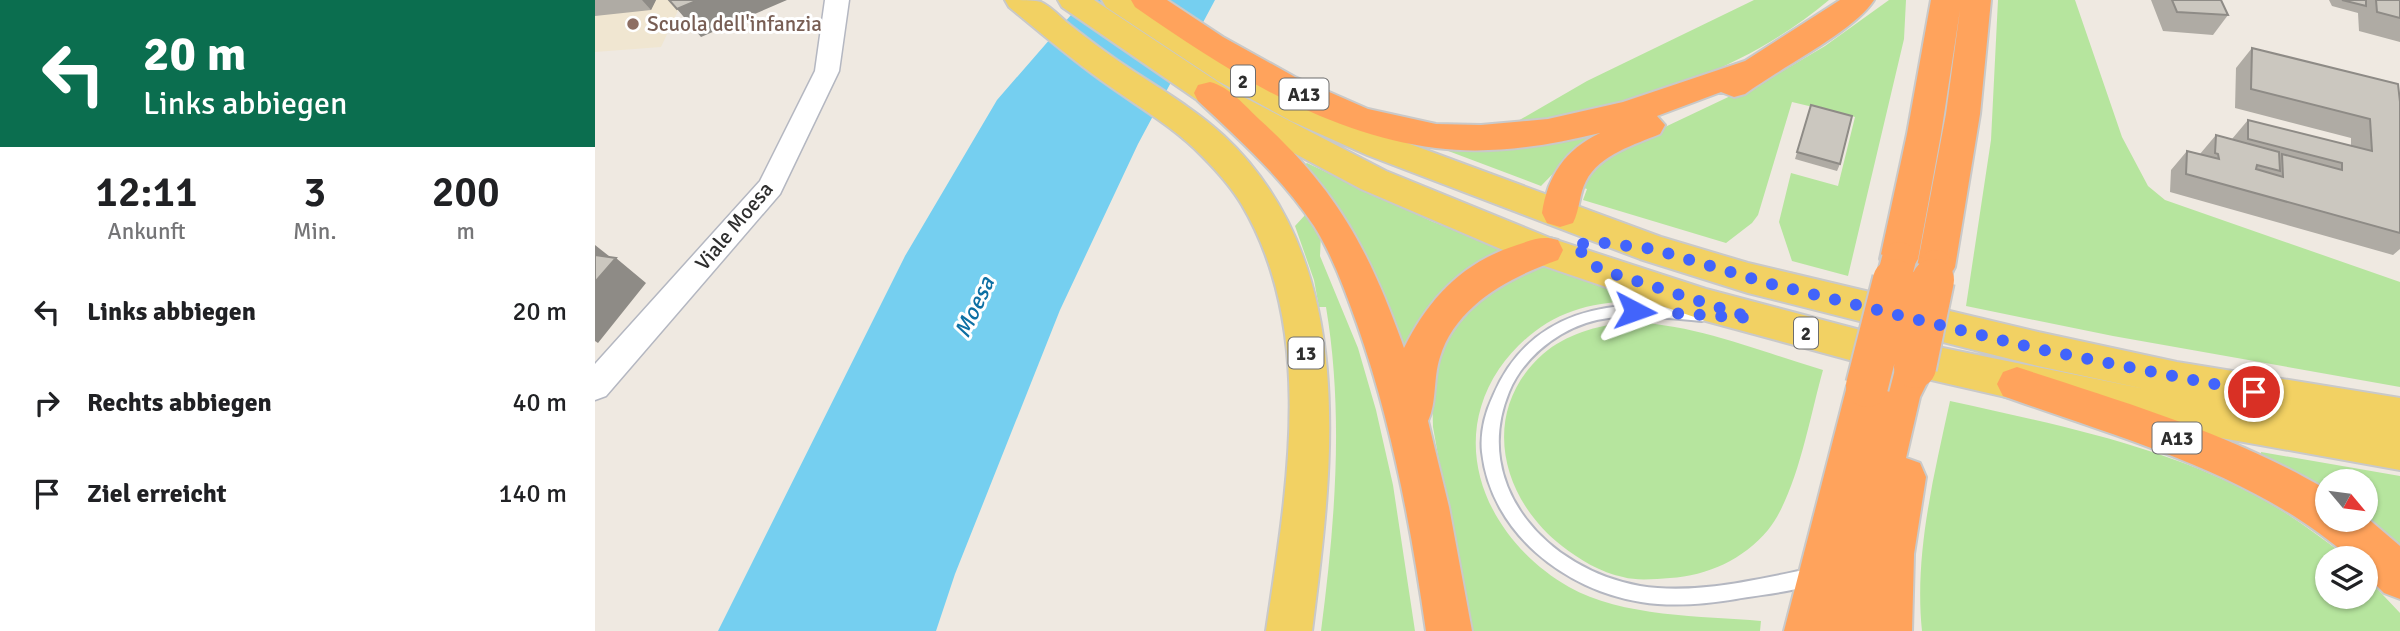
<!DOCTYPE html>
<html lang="de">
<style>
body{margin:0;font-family:Signika,sans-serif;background:#f2f2f2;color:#202124;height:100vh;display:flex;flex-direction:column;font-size:26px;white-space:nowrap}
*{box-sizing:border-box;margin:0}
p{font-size:23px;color:#757577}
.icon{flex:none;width:38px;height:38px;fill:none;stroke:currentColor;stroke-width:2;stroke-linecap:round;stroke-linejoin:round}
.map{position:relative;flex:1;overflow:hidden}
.side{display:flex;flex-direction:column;background:#fff;width:595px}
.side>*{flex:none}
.banner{background:#0b6e4f;color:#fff;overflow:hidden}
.needle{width:46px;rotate:119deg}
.fabs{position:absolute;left:1720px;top:469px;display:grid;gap:14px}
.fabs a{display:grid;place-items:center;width:63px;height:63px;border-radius:50%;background:#fff;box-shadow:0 2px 5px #0004;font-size:35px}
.pin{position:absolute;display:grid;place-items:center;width:60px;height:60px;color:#fff;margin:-30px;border:4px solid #fff;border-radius:50%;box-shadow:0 2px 7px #0007}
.me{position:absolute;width:77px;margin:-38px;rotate:94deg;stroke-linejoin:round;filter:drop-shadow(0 0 5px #0008)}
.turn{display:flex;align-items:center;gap:24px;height:147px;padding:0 28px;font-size:32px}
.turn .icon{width:91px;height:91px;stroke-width:2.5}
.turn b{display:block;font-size:49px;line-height:60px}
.eta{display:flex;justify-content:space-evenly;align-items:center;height:119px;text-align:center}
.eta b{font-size:42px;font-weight:600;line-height:49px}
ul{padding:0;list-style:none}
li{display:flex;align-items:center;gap:21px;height:91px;padding:0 28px}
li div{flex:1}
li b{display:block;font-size:26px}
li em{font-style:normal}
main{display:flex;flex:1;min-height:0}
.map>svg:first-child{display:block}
.education{fill:#f0e6d1}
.green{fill:#b6e59e}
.water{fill:#75cff0}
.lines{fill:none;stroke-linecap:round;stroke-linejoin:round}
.lane-casing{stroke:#b4b7c1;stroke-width:4}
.street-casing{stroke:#b4b7c1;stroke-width:3}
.primary-casing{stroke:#c9c9c9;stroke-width:4}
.highway-casing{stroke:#c9c9c9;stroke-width:4}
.lane{fill:#fff;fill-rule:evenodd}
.street{fill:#fff;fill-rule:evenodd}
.primary{fill:#f2d163;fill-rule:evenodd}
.highway{fill:#ffa35c;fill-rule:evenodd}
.highway-bridge-far1-casing{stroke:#c9c9c9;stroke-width:38;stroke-linecap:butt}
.highway-bridge-casing{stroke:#c9c9c9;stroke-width:46;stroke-linecap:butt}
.highway-bridge-far1{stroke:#ffa35c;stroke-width:34}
.highway-bridge{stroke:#ffa35c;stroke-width:42}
.wall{fill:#afaba4}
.shaded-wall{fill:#8e8b86}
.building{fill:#cbc7bf;stroke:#8e8b86;stroke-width:2}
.route{stroke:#4264fb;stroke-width:12;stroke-dasharray:0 21.6}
.education-dot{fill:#8d6e63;stroke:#fff;stroke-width:2.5}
.labels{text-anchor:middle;stroke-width:6;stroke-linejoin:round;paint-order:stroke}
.shield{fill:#fff;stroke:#6d6d6d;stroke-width:2}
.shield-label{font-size:19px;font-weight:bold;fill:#2e2e2e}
.education-label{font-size:21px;fill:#785e54;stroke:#fff;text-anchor:start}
.street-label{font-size:21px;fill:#2e2e2e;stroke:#fff}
.water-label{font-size:23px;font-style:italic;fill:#0d6fa3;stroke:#fff}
</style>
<main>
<section class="side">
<div class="banner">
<div class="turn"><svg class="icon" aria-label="left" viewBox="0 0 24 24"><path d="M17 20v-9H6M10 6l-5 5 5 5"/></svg><div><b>20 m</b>Links abbiegen</div></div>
</div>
<div class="eta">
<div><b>12:11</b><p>Ankunft</p></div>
<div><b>3</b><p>Min.</p></div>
<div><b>200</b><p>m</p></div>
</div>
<ul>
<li><svg class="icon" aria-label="left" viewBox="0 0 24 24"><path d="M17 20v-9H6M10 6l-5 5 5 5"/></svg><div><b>Links abbiegen</b></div><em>20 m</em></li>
<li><svg class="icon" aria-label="right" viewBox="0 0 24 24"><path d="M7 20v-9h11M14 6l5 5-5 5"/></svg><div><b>Rechts abbiegen</b></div><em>40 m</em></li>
<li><svg class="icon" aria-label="arrive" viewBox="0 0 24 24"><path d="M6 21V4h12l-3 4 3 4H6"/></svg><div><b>Ziel erreicht</b></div><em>140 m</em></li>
</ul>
</section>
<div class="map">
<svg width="1805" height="631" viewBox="0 0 1805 631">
<rect width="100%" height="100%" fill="#efe9e1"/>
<!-- education -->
<path class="education" d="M0,0h88l-22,47 -66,5z"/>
<!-- green -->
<path class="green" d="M1159,0h75c-65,55 -143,87 -224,108 -33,9 -55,18 -89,14l71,-41z
M1294,0h17l-2,39 -56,237 -56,-15 -13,-39 12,-49 47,13 17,-69 -63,-15 -34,113 -6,8 -26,20 -143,-43 4,-11 -10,-3 31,-32 173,-82 44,-26z
M1403,0h77l47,137 26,49 17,14 235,82v105l-287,-51 -147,-30 25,-166z
M1009,129l3,4 -29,15 -37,38 -98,-37 1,-3z
M712,163l124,58 73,29c-50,24 -76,50 -100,101 -23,-70 -50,-132 -102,-185z
M711,214l15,20 -1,22 38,92 18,62 17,75 22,146h-94c14,-107 23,-217 5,-324h-7l-5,-27 -19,-54z
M949,265l86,30v5c-19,3 -39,4 -57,11 -30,10 -56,32 -74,58 -54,81 -7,174 70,218 52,30 134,29 192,34l-1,10h-291l-36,-204 -1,-39 4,-27 25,-45 35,-32z
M1031,322c67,1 133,29 197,48 -13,46 -26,124 -55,160 -24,29 -61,46 -98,48 -15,1 -33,3 -47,-1 -22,-4 -44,-18 -61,-31 -62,-48 -83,-135 -19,-192 23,-20 54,-28 83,-32z
M1355,401c108,24 222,46 319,102 28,16 54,36 79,55h-21v39h39v-20l34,36v18h-478c-8,-77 12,-156 28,-230z
M1666,452l139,24v79l-42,-35h8v-39h-39v16l-66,-40z"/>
<!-- water -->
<path class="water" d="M489,0h131l-77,144 -78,166 -105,264 -19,57h-218l187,-375 92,-156z"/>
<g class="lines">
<!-- lane casing -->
<g class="lane-casing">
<path id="lane" d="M1046,305l61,4 5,2 2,4 -2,4 -5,2c-38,-3 -79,-10 -116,2 -33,11 -64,37 -77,69 -39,95 40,178 131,194 57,9 118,-7 174,-18l6,2 2,6 -2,6c-25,10 -57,12 -84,17 -30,5 -64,8 -95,3 -76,-12 -150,-69 -159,-150 -2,-19 3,-39 11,-56 27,-64 80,-90 148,-91z"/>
</g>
<!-- street casing -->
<g class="street-casing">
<path id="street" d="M230,0h24l-10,71 -59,123 -174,202 -11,4v-36l165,-183 55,-110z"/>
</g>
<!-- primary casing -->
<g class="primary-casing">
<path id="primary" d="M410,0c10,0 28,0 36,2 11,5 20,16 29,23 19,15 39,30 60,44 32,21 66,41 94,67 136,127 109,330 88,495h-46c20,-137 51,-299 -24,-426 -10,-17 -26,-35 -40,-49 -28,-29 -65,-50 -97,-73 -34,-24 -64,-50 -96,-76z
M463,0h36l136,90 156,81 164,67 156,51 173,46 266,54 -107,-23 -290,-73 -108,-34 -273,-104 -76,-34 -73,-40 -112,-74 -4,-7h37l101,65 75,40 76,32 270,100 87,26 290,69 139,30 223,36v72l-346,-62 -175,-40 -173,-47 -182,-62 -163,-70 -155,-83 -144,-99z"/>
</g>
<!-- highway casing -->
<g class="highway-casing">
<path id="highway" d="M536,0h36l56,37 72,40 73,32 68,15 45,1 67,-6 75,-17 122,-41 95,-61h34c-19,31 -96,69 -129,94l-11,3 -13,-5 -64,24 8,9 -5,9c-24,10 -61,21 -74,47 -7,13 -6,28 -13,42l-13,4 -13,-4 -5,-10c6,-38 23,-63 58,-80 -53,13 -110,22 -164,15 -113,-14 -210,-78 -301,-141z
M1336,0h60l-11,114 -25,153 -6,11 -13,4 -13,-4 -6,-11 29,-153 14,-104 -19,124 -23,125 -6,10 -13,5 -13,-5 -6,-10 27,-125z
M615,82c20,5 35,24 50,38 78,71 109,130 144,228 25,-50 59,-86 113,-103 15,-5 25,-10 41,-5l5,10 -5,10c-48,17 -102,45 -118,97 -7,21 -3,45 -12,64l21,86 23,124h-46c-15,-104 -34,-207 -69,-307 -12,-33 -24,-68 -43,-98 -31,-47 -74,-86 -116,-125l-4,-8 4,-8z
M1320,350l14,5 6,12 -15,30 -14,61 14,5 6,14 -12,77 -2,77h-128l63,-245 6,-12 14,-6 14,6 5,9 15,-28z
M1422,367c106,35 214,66 310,123v30h39v-3l34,29v53l-16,-6 -18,-18v-17h-16c-96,-85 -228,-119 -347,-162l-6,-12 6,-12z"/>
</g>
<!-- lane -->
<use href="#lane" class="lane"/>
<!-- street -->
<use href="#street" class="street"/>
<!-- primary -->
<use href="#primary" class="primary"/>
<!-- highway -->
<use href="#highway" class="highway"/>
<!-- highway-bridge-far1 casing -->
<g class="highway-bridge-far1-casing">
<path id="highway-bridge-far1" d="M1298,282l6,-23
M1338,282l3,-15"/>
</g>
<!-- highway-bridge casing -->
<g class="highway-bridge-casing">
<path id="highway-bridge" d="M1320,367l18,-87
M1272,386l27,-106"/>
</g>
<!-- highway-bridge-far1 -->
<use href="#highway-bridge-far1" class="highway-bridge-far1"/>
<!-- highway-bridge -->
<use href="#highway-bridge" class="highway-bridge"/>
</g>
<!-- wall -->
<path class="wall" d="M0,0h61l-5,10 -56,6z
M1556,0h70l7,15 -15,20 -50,-4z
M1734,0h71v42l-41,-11 -1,-18 -26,-7z
M1657,48l148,52v149l-7,6 -223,-63 1,-22 16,-19 13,3 16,-19 16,4 16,-19 103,26v-8l-116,-30 1,-40z
M1214,112l31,52 -3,7 -42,-12z"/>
<!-- shaded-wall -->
<path class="shaded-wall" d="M47,0h14l-5,10z
M103,0h89l-86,37 -24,-28z
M0,245l19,15 2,-2 30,25 -48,60 -3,-2z"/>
<!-- building -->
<path class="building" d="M74,0h29l-21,9z
M1577,0h49l7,15 -51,-3z
M1747,0h24v6z
M1781,0h24v18l-23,-6z
M1657,48l146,36 2,18v131l-214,-59 1,-23 32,8 -1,-5 -3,-1 1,-18 63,17 1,19 -23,-6 -1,4 27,8 -1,-23 60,16v-7l-94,-24v-19l124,31 -2,-32 -119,-30z
M1216,105l41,11 -12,48 -43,-12z
M0,255l21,3 -21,24z"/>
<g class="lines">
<!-- route -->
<path class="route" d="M1040,311l117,7 -153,-49 -26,-25 31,-1 49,6 118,35 267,65 216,43"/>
</g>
<!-- markers -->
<circle class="education-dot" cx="38" cy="24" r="7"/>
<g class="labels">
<!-- shield labels -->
<g class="shield">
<rect x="636" y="65.5" width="24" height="31" rx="5"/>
<rect x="684.5" y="78.5" width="49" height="31" rx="5"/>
<rect x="1199" y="317.5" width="24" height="31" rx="5"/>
<rect x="693.5" y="337.5" width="35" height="31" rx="5"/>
<rect x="1557.5" y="422.5" width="49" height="31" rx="5"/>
</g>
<g class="shield-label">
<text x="648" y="88">2</text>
<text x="709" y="101">A13</text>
<text x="1211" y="340">2</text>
<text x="711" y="360">13</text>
<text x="1582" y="445">A13</text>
</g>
<!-- education labels -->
<g class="education-label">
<text x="52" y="31">Scuola dell'infanzia</text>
</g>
<!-- street labels -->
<g class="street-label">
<text transform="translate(139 226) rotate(-50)" y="7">Viale Moesa</text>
</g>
<!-- water labels -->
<g class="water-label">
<text transform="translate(379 307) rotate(-65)" y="8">Moesa</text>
</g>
</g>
</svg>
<div class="fabs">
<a><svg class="needle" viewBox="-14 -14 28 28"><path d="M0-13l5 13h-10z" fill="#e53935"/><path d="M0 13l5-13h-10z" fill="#757577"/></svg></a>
<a><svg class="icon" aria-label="layers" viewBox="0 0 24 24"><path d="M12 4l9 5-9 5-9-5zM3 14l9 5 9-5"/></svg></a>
</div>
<div class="pin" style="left:1659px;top:392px;background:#d93025"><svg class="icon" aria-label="arrive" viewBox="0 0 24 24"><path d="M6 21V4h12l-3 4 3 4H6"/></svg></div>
<svg class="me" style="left:1040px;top:311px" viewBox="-20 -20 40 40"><path d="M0-17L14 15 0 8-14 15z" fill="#4264fb" stroke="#fff" stroke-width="4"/></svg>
</div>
</main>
